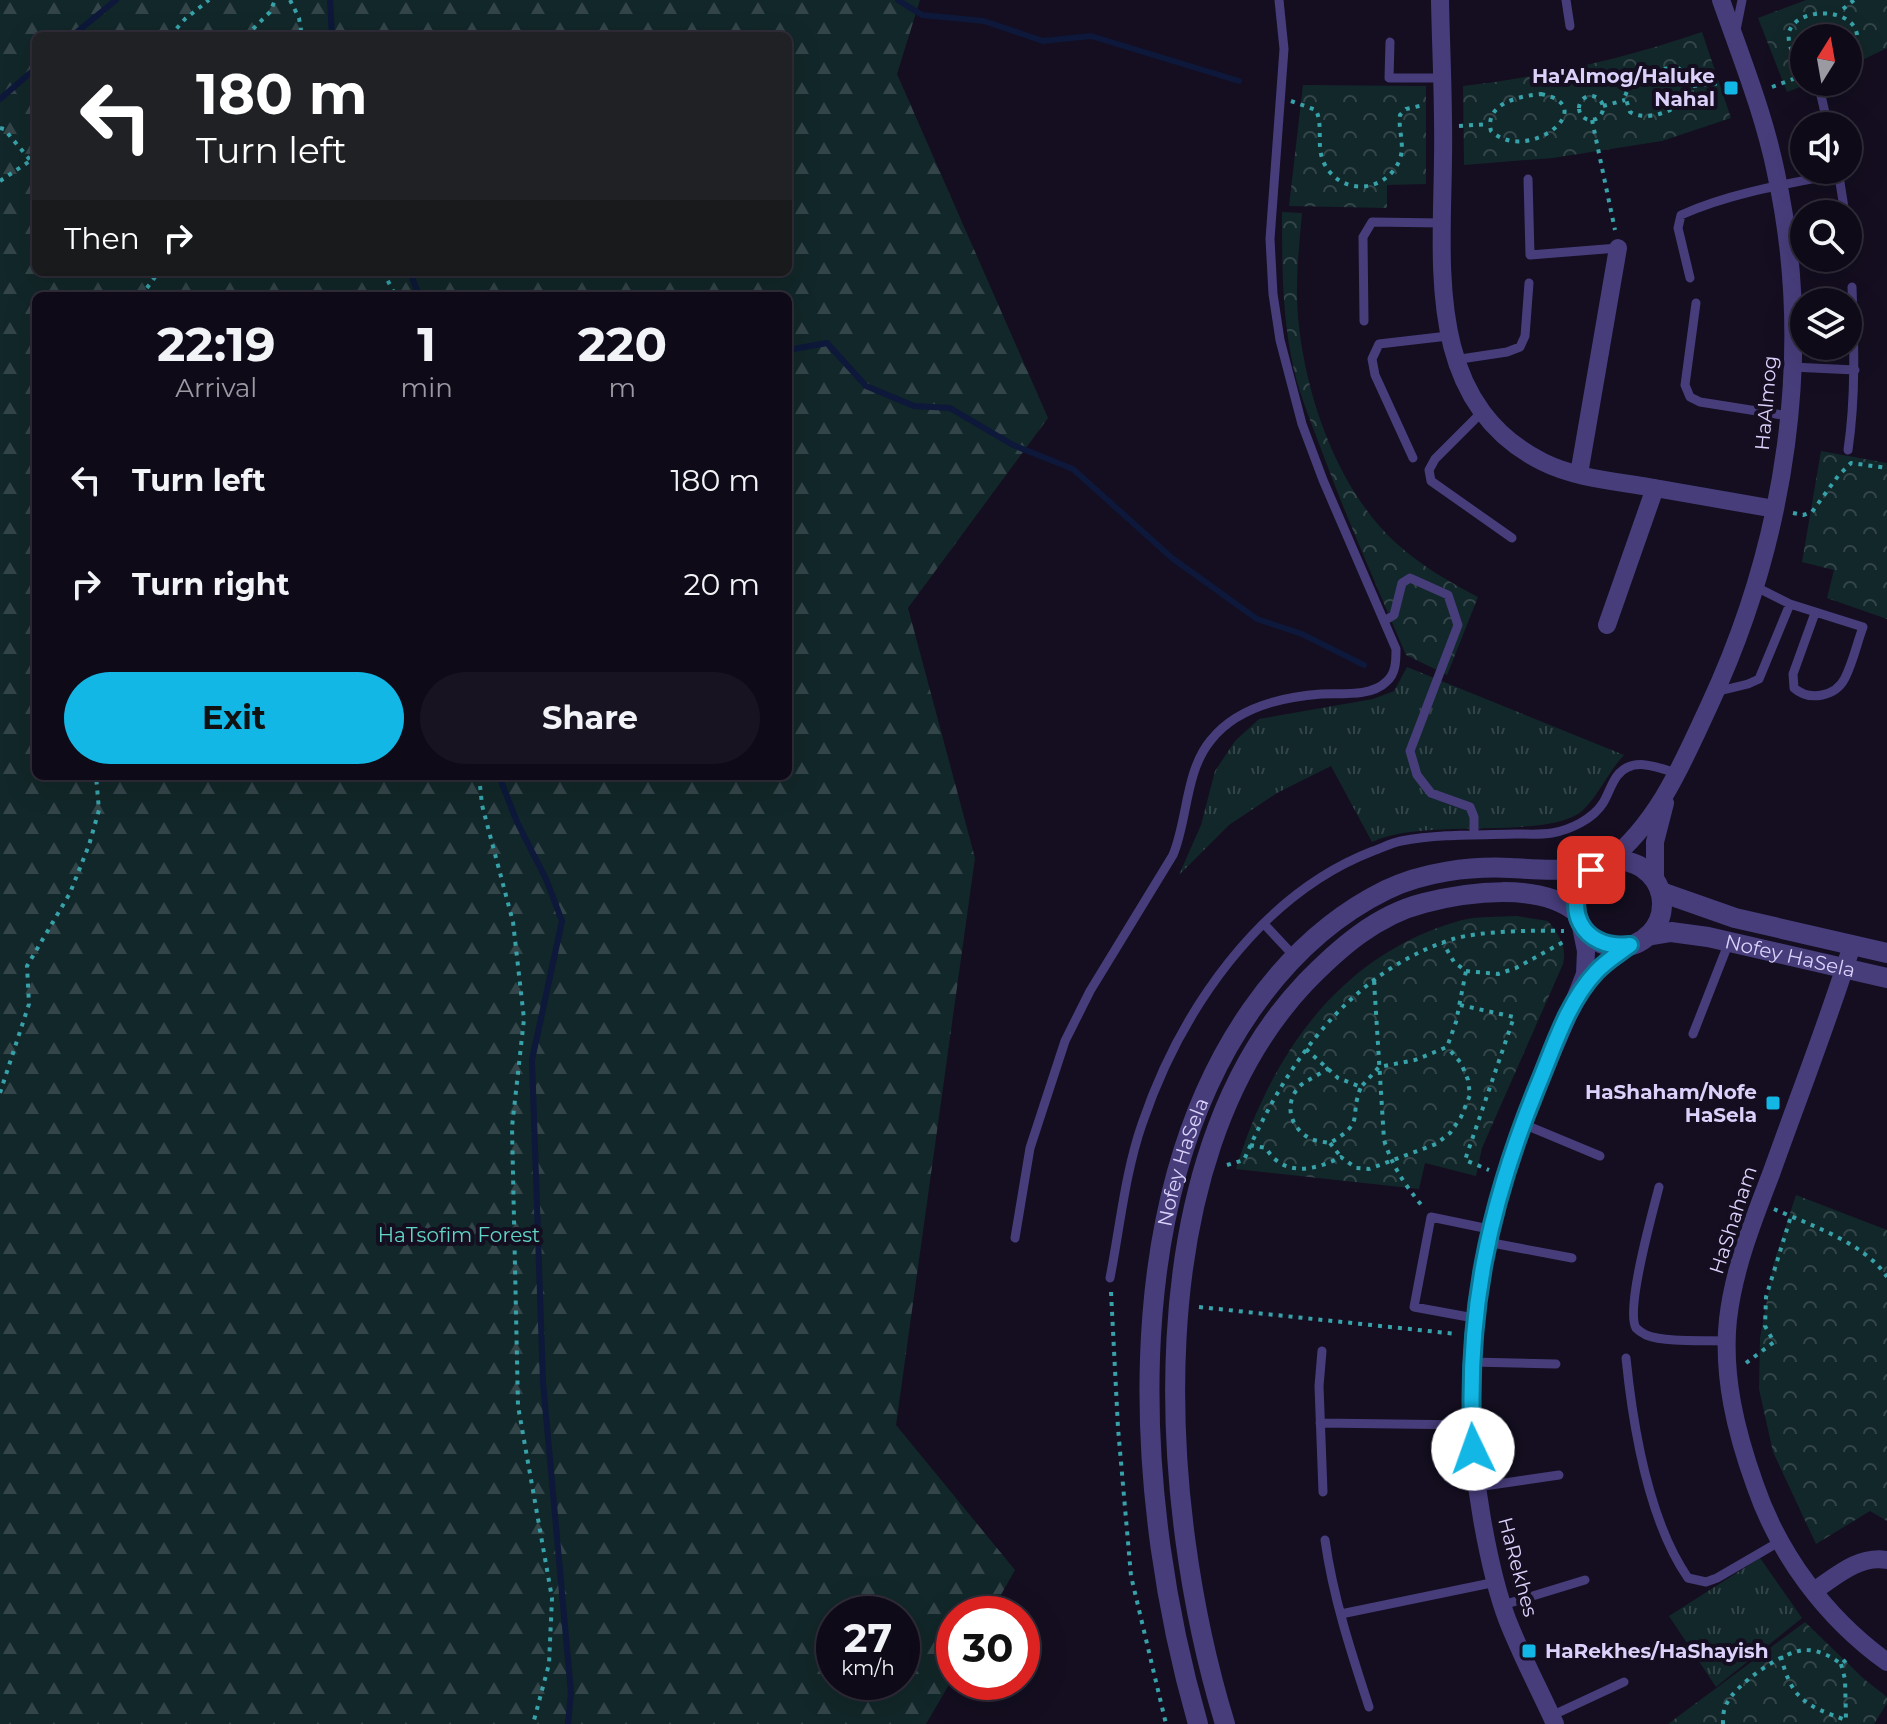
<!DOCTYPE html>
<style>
body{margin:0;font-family:Montserrat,sans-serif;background:#181321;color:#f1f3f6;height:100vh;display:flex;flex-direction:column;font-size:30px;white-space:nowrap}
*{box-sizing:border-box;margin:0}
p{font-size:26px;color:#9b9aa2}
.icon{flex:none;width:44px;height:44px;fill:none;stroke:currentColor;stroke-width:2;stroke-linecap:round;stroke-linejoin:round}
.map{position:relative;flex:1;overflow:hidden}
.drawer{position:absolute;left:32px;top:292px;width:760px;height:488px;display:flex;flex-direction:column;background:#0f0a18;border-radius:12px;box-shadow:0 8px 32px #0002,0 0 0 2px #2f2b37}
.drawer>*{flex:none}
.guide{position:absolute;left:32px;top:32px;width:760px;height:244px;border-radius:12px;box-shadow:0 8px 32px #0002,0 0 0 2px #2f2b37;background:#202124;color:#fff;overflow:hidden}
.needle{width:52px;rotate:11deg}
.tools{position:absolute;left:1790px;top:24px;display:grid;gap:16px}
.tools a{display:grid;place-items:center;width:72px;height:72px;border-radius:50%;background:#0f0a18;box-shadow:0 8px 32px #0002,0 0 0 2px #2f2b37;font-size:40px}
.speed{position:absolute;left:816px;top:1596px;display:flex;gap:16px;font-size:40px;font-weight:700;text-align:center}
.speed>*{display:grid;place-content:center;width:104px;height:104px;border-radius:50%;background:#0f0a18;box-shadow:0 8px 32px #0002,0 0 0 2px #2f2b37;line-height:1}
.speed small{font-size:20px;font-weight:400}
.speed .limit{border:12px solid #d22;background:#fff;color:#111}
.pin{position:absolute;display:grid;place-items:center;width:68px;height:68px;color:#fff;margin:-34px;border-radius:16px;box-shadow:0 4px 12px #0006}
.me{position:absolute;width:88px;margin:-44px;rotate:357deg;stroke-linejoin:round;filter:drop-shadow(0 0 6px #0008)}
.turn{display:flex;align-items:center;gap:28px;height:168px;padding:0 32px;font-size:36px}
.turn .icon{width:104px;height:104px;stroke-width:2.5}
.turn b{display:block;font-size:56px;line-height:68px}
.then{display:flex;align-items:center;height:76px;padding:0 32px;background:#0003;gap:16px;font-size:30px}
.eta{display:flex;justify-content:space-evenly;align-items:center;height:136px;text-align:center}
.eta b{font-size:48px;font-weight:700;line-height:56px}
.button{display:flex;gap:16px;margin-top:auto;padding:16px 32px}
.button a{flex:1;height:92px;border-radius:48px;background:#12b7e6;color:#111;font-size:32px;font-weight:700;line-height:92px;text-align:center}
.button a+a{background:#181321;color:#f1f3f6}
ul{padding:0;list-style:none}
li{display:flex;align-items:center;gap:24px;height:104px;padding:0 32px}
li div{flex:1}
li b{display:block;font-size:30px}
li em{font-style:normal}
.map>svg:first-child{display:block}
.grass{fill:url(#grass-tufts)}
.forest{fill:url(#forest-firs);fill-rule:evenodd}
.park{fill:url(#park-crowns)}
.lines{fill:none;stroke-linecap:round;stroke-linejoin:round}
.stream{stroke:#0d183a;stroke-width:6}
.path{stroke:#37a2a9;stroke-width:4;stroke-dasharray:4 6;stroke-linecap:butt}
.service{stroke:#473d7b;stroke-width:9}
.minor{stroke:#473d7b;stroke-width:18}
.tertiary{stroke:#473d7b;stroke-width:20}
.route-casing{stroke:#0c7796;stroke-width:20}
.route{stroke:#12b7e6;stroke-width:14}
.poi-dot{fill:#12b7e6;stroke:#140e20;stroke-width:3}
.labels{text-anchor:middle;stroke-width:8;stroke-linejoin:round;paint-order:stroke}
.poi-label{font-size:20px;font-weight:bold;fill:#dbd1fb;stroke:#140e20;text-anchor:end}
.street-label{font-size:20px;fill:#dbd1fb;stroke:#140e20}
.park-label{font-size:20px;fill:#63d5c7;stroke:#140e20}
</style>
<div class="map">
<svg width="1887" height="1724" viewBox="0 0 1887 1724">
<defs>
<pattern id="grass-tufts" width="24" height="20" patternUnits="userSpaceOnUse" patternTransform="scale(2)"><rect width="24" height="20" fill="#122729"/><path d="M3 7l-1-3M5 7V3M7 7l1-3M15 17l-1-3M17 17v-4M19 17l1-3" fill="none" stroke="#344549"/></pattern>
<pattern id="forest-firs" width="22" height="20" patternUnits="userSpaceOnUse" patternTransform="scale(2)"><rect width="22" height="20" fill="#122729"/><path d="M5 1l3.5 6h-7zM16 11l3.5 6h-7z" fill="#344549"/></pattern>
<pattern id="park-crowns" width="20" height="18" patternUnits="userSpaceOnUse" patternTransform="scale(2)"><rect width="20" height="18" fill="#122729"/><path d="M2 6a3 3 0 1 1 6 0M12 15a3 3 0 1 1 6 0" fill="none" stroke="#344549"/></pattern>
</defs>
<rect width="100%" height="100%" fill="#140e20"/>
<!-- grass -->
<path class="grass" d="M1407,667l217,88c-16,17 -25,40 -41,55 -33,31 -160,7 -211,32l-41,-76 -54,27 -48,32 -50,50 22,-50 14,-54 20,-30 24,-22 114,-20 21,-8z
M1760,1558l42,60 -86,69 -47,-71z"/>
<!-- forest -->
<path class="forest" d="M0,0h920l-23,74 151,344 -140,190 67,250 -79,567 119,145 -25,44h-36v62l-28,48h-926zM36,36h752v236h-752zM36,296h752v480h-752zM902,1614v68h-68v-68z"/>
<!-- park -->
<path class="park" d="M1806,0h81v48l-39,19v-29h-44v44h9l-26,10 -29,-74z
M1702,32l29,86 -69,23 -109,17 -89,7 -1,-79c84,-10 160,-27 239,-54z
M1303,85l123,1v98l-39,1v23l-98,-2z
M1282,212l20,1c-3,34 -7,69 -4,104 7,78 39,172 98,226 24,22 53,39 82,54l-31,78 -41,-20c-28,-66 -57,-131 -82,-198 -10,-28 -23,-57 -30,-87 -12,-51 -12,-106 -12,-158z
M1821,451l66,12v156l-60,-21 7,-28 -32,-8z
M1517,916l31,5c11,14 19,25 15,43l-81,184 -6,28 -51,-13 -6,26 -183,-20c35,-115 105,-216 226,-249 17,-4 38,-3 55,-4z
M1796,1195l91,35v291l-17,-10 -54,33 -43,-92 -14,-63 1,-51 14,-76z
M1805,1622l59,57 23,18v6l-13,21h-206z"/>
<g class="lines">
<!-- stream -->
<path class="stream" d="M330,0l2,36
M898,0l24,15 62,6 59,20 48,-5 148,45
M72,36l44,-36
M0,99l36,-31
M410,272l9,24
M788,350l39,-7 39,43 48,20 36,2 63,37 60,24 99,89 85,61 45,15 62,31
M499,776l18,46 29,57 16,42 -30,139 11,322 28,311 -3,31"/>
<!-- path -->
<path class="path" d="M290,0l9,18 3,18
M1843,9l11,-9
M170,36l15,-17 24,-19
M246,36l24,-24 5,-12
M1804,66c-10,-9 -17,-20 -15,-34 10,-32 96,-23 59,29
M1678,68l14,10v18c-16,13 -42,27 -62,16l-5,-16 5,-12 28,-15z
M1693,86l38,-4
M1772,87l24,-9 8,-9
M1541,94c62,12 -14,71 -50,37 -7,-28 29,-35 50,-37z
M1579 108a12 12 0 1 1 24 0a12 12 0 1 1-24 0Z
M1291,101l25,9c8,18 -1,37 9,55 18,32 62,27 75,-6 5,-15 -2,-29 0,-44l6,-6 18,-4
M1603,106l22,-6
M1592,120l23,110
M1459,126l30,-2
M0,128l4,1 27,32
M0,181l36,-24
M383,272l13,24
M141,296l14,-19 14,-5
M1793,513l10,2 9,-3 26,-36 13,-13 36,5
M479,776l3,29 31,117 11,97 -12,108 6,279 34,192 -3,66 -16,60
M1466,971l32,3 18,-6 51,-28
M1374,981l10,159c8,26 21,45 39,67
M1460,1005l54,12 -49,143 24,10
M1306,1049l32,29 23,9 18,-20 36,-7 32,-13 9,-25 10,-51 -12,-9 -11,-19
M1329,1068c-9,6 -20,11 -28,17 -18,17 -12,43 10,54 5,2 13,3 19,4 37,-22 18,-25 31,-56
M0,1093l29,-89 -2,-38 43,-73 19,-48 10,-35 -3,-34
M1330,1143l11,14
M1250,1145l16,3c17,29 48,23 75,9l15,11 13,1 67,-25 14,-11 11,-16 9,-22 -2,-15 -7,-17 -14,-16
M1227,1165l17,-5c41,-95 105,-188 209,-221 26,-8 82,-9 111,-8
M1774,1209c36,16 91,34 113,68
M1111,1292l7,136 13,148 35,148
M1199,1307l258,27
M1746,1363l28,-21 -9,-16 1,-29 25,-81
M1781,1656c10,43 25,50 65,64l-1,-41 -4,-15
M1723,1724c0,-6 0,-13 3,-19 8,-20 59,-56 81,-55 12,0 25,7 34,14l9,-7"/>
<!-- service -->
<path class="service" d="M1566,0l4,26
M1736,30l6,-30
M1390,42l-1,36h53
M1820,91l8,35
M1838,170l7,44
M1528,179l2,76 88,-7
M1848,239l2,20
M1690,278l-12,-50 3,-13c49,-22 105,-31 158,-41
M1696,303l-11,82 5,12 10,5 89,14
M1364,321l-1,-84 9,-15 70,1
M1454,360l53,-8 13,-5 5,-11 4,-53
M1792,367l63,3
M1483,411l-48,48 -6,11 2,11 81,57
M1848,450c8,-54 6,-108 4,-163
M1413,458l-38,-83 -3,-16 7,-15 69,-8
M1790,604l73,23c-6,16 -10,35 -18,51 -9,18 -35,24 -51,10l-1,-14 22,-61
M1384,621l10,-6 8,-32 8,-5 38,17 10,30 -48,126 7,24 14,18 39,14 4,10v18
M1715,692l33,-8 11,-5 31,-75 -34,-17
M1264,924l30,32
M1693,1034l36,-92
M1523,1124l77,32
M1659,1187c-6,24 -34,122 -23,141 2,2 8,6 10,7 21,8 59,5 81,6
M1015,1238l15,-90 35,-107 25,-50 83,-136c15,-36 12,-84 38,-115 25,-32 71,-43 110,-46 19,-1 50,3 65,-12 10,-8 10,-21 10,-33l-73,-169 -21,-56 -22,-84 -7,-46 -3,-55 14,-190 -5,-49
M1487,1242l85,16
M1110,1278c10,-51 15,-105 32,-154 38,-112 117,-229 231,-273 9,-3 18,-8 28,-10 37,-7 77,-6 115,-7 11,0 24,1 36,-1 18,-3 41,-14 51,-30 5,-8 8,-19 14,-27 15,-20 41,-9 61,-2
M1474,1318l-60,-11 17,-90 58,12
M1322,1351l-3,35 4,106
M1626,1358c7,69 22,162 62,220l18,4 11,-4 62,-36
M1471,1362l85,2
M1320,1423l151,2
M1477,1487l82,-12
M1325,1540c8,57 26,112 44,167
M1503,1605l82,-25
M1341,1614l155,-32
M1551,1716l73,-34"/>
<!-- minor -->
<path class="minor" d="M1440,0c1,53 4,106 3,158 -1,110 -18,245 100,304 32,16 71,19 106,25 42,7 84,15 126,22
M1579,474l39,-226
M1607,625l48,-137
M1608,862c51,-41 74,-98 101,-156 77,-165 106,-354 67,-533 -12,-59 -35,-116 -55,-173
M1655,879v-37l10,-39
M1852,945c-24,77 -54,153 -81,229 -18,47 -37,94 -43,145 -6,57 8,113 27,166 24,70 71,133 132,177
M1582,989l14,-18 34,-26
M1814,1591c22,-15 45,-36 73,-31
M1555,1724c-16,-35 -34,-69 -48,-105 -12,-32 -19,-66 -25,-100 -22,-124 -10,-247 30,-365 20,-62 50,-120 73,-180l1,-23 -6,-29"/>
<!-- tertiary -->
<g class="tertiary">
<circle cx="1619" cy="904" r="43"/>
<path d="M1661,892l74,26 152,35"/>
<path id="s1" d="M1647,936l24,-4 37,5 179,41"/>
<path id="s2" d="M1198,1724c-63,-219 -83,-520 54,-715 35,-50 79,-92 134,-119 37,-18 84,-24 125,-22 33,2 57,4 90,-4"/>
<path d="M1225,1724c-67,-219 -89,-562 80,-741 33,-34 71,-68 119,-80 43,-11 115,-21 152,9"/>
</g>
</g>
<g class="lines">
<!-- route casing -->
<g class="route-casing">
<path id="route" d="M1473,1449c-8,-132 15,-242 65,-364 16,-38 29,-82 58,-113 10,-11 22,-18 34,-27 -48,6 -71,-39 -39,-75"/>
</g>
<!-- route -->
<use href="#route" class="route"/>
</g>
<!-- markers -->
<g class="poi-dot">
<rect x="1723" y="80" width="16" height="16" rx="4"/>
<rect x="1765" y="1095" width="16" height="16" rx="4"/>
<rect x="1521" y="1643" width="16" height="16" rx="4"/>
</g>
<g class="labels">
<!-- poi labels -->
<g class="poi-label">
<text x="1715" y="83">Ha'Almog/Haluke<tspan x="1715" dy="23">Nahal</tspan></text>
<text x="1757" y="1099">HaShaham/Nofe<tspan x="1757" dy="23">HaSela</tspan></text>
<text x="1545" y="1658" text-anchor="start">HaRekhes/HaShayish</text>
</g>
<!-- street labels -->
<g class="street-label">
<text transform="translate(1766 403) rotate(-85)" y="7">HaAlmog</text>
<text dy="7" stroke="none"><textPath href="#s1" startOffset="146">Nofey HaSela</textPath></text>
<text dy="7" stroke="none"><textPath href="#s2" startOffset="570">Nofey HaSela</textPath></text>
<text transform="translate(1733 1220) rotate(-72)" y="7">HaShaham</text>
<text transform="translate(1518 1567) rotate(75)" y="7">HaRekhes</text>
</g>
<!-- park labels -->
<g class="park-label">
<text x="459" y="1242">HaTsofim Forest</text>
</g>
</g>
</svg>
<div class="tools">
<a><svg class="needle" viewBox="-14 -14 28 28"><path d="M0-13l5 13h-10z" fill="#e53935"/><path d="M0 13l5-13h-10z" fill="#9b9aa2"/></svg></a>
<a><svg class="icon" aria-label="sound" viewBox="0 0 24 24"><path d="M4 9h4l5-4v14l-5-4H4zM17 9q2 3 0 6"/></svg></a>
<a><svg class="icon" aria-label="search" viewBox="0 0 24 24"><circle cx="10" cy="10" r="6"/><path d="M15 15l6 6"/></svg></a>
<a><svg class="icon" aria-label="layers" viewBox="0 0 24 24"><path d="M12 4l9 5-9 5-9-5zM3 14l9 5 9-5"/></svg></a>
</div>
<div class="speed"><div>27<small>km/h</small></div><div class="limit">30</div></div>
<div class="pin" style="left:1591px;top:870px;background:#d93025"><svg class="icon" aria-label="arrive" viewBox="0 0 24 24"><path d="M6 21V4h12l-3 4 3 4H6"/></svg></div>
<svg class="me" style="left:1473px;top:1449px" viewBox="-20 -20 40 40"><circle r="19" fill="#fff"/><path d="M0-13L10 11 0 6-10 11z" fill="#12b7e6"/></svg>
<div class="guide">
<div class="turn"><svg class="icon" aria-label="left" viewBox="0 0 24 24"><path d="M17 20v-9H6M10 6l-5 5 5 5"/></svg><div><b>180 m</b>Turn left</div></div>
<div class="then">Then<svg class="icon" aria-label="right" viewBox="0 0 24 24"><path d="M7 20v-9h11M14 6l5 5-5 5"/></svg></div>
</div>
<section class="drawer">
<div class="eta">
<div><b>22:19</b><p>Arrival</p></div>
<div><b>1</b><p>min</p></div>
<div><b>220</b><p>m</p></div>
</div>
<ul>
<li><svg class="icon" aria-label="left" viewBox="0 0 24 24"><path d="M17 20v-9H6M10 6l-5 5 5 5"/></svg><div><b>Turn left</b></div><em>180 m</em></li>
<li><svg class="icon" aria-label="right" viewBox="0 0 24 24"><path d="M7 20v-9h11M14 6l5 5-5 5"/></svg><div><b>Turn right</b></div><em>20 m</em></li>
</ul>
<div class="button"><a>Exit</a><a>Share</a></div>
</section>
</div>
